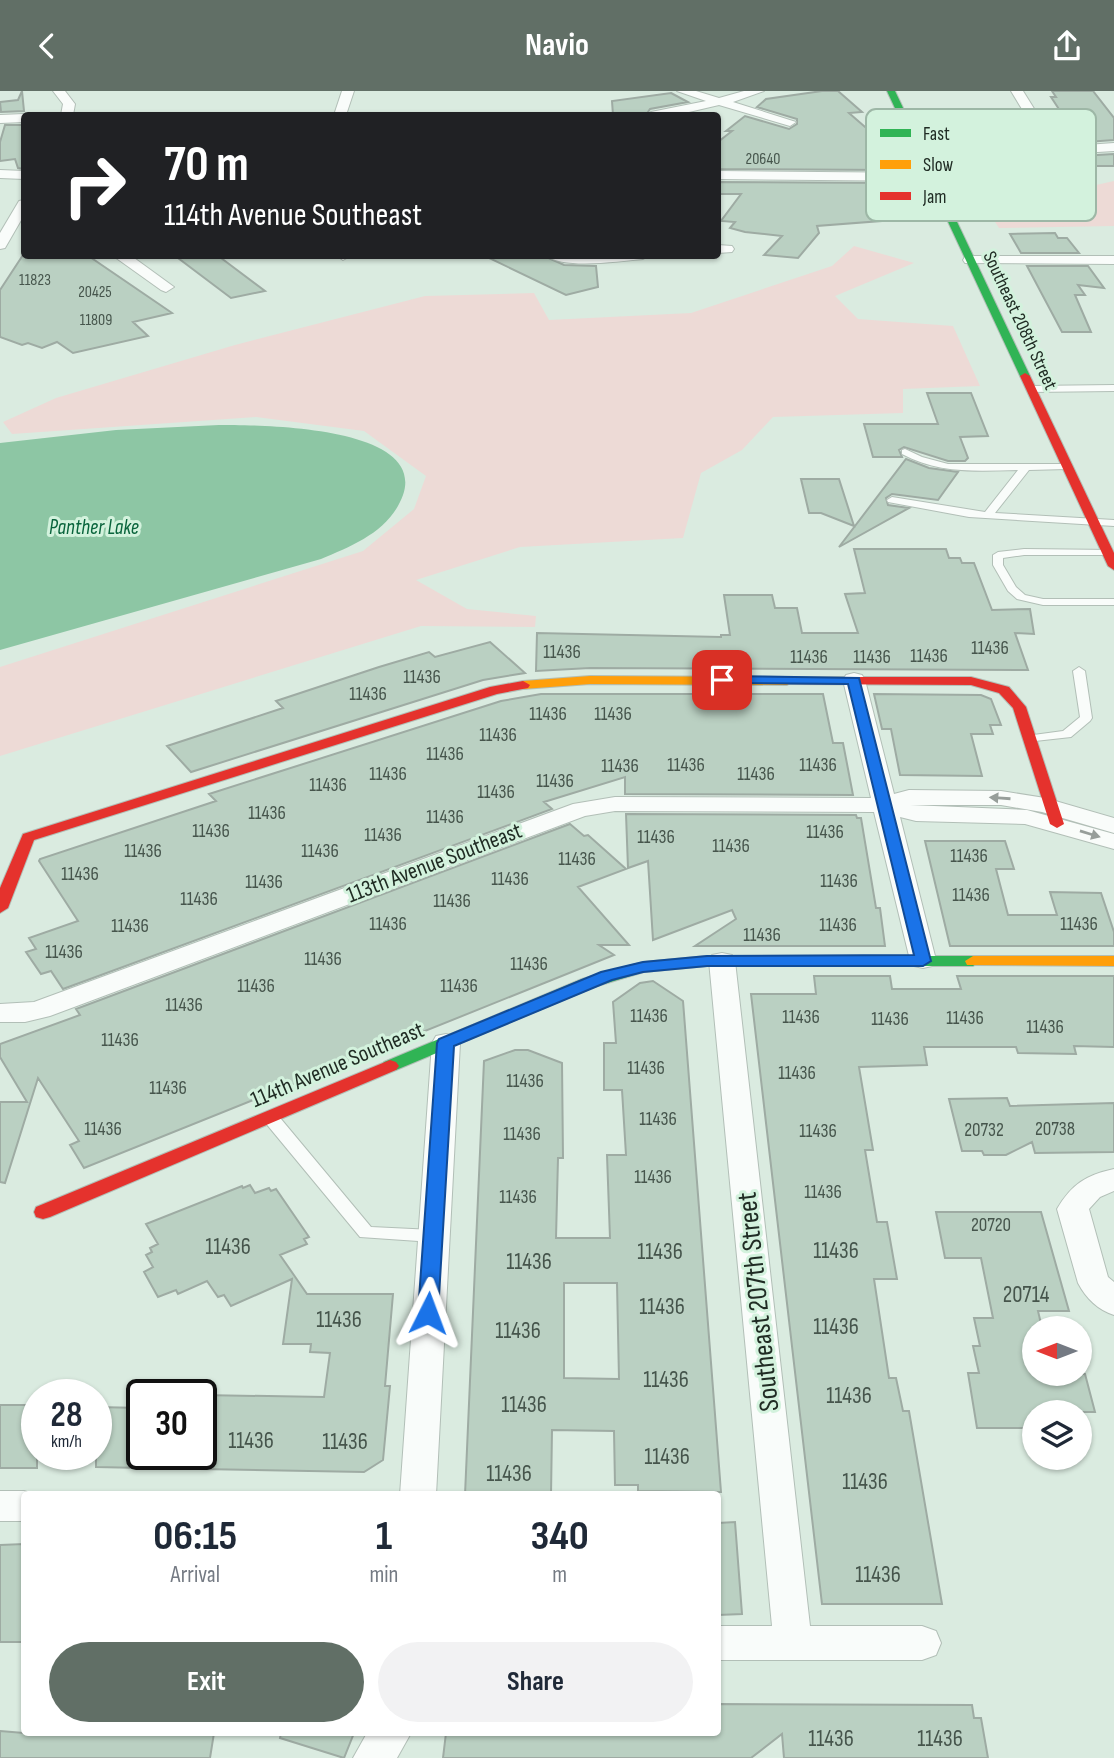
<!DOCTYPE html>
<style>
body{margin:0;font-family:"Sofia Sans Condensed",sans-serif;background:#f2f2f3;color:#1f2937;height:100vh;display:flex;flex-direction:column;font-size:26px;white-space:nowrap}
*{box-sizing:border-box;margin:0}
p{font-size:23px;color:#747a83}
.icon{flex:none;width:38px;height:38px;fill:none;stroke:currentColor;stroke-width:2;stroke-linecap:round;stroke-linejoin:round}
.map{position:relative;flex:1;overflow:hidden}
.side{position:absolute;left:21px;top:1400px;width:700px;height:245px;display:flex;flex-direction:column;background:#fff;border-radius:7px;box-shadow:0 2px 5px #0004}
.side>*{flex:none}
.top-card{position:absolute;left:21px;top:21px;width:700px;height:147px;border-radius:7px;box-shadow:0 2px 5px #0004;background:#202124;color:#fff;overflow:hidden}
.needle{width:46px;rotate:270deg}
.fabs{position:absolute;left:1022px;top:1225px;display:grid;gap:14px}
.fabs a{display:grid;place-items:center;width:70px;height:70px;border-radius:50%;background:#fff;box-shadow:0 2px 5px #0004;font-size:35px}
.speed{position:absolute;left:21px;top:1288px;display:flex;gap:14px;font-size:35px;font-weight:700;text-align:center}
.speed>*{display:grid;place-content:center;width:91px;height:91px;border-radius:50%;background:#fff;box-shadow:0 2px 5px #0004;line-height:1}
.speed small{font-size:18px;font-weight:400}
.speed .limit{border:4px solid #111;border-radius:10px;background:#fff;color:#111}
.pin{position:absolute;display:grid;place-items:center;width:60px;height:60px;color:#fff;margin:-30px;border-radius:14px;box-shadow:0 4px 10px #0006}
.me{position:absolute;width:77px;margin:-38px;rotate:3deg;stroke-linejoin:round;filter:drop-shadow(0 0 5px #0008)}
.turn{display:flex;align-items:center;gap:24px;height:147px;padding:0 28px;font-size:32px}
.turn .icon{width:91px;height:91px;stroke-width:2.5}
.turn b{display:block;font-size:49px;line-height:60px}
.eta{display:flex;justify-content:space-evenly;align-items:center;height:119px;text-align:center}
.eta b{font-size:42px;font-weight:700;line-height:49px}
.cta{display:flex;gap:14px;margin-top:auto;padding:14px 28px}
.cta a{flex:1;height:80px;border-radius:42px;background:#616f66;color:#fff;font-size:28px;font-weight:700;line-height:80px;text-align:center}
.cta a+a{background:#f2f2f3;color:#1f2937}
header{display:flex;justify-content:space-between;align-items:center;height:91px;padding:0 28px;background:#616f66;color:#fff;font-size:32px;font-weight:700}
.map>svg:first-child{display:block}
.green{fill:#eddad6}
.water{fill:#8dc6a4}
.building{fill:#bad0c2;stroke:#9eaba3;stroke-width:2;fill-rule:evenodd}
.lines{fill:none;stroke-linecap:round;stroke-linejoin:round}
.lane-casing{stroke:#b2bfb7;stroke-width:2}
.street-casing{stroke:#b2bfb7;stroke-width:2}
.fast-casing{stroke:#b2bfb7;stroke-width:2}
.slow-casing{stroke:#b2bfb7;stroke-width:2}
.jam-casing{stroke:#b2bfb7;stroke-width:2}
.lane{fill:#f9fcfa;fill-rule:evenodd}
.street{fill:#f9fcfa;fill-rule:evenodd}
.fast{fill:#30b455;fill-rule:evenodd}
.slow{fill:#ff9f0a;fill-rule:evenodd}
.jam{fill:#e5322d;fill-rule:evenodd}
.oneway{fill:#979e9a}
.route{fill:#1a73e8;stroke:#114b97;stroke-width:2}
.labels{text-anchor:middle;stroke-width:6;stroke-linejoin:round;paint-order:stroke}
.far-number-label{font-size:16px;fill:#46554c}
.far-street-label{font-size:19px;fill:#202c24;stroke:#d3f2dd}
.number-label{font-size:19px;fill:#46554c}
.far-water-label{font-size:21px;font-style:italic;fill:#09643c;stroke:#d3f2dd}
.street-label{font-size:23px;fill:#202c24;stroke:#d3f2dd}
.near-number-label{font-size:23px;fill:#46554c}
.near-street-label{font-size:28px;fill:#202c24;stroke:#d3f2dd}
.key{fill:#d3f2dd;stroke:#9db7a6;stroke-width:2}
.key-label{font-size:19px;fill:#202c24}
</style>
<header><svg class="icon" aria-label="back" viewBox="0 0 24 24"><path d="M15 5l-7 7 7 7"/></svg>Navio<svg class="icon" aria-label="share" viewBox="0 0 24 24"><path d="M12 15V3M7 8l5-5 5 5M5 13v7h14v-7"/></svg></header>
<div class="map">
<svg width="1114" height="1667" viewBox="0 0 1114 1667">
<rect width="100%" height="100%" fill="#daebe0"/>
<!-- green -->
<path class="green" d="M1020,84l13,13 54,-1 27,-6v45l-115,2 -33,-51z
M854,155l60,17 -79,33 23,23 95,7 27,60 -77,3v24l-130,4 -31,33 -41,23 -18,65 -163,9 -104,33 51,29 69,7 -1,11 -114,-1 -421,130v-89l363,-116 51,-42 12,-33 -62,-45 -108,-14 -244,17 -9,-12 53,-24 179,-53 190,-49 109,-3 15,27 142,-7 141,-47z"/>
<!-- water -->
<path class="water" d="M219,334c38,0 208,0 184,70 -13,36 -49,50 -82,64l-321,91v-207l116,-13z"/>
<!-- building -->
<path class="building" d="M22,0l2,20 -23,1 -1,-10 18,-2z
M822,0h16l24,21 -13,1 30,26 11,31 -172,-1v-27l14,-11h-6l19,-15 44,13 8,-5v-5l-40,-12 9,-8z
M1052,0h41l21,27v22l-41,3 -12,-17h9l-19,-29h5z
M671,2l17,9 -38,7 -4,6h-33l-1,-14z
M24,34v-1v45l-6,-1 -3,-9 -15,2v-19l5,-17z
M1114,63v12h-25l-8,-10z
M718,91l178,1 5,12h-4l10,24 -90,7 2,7 -21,25 -34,-3 18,-19 -37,-4 -15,-4 5,-6 -14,-1 20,-27h-23z
M1055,142l3,5h9l12,15h-58l-11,-19z
M23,164h64l85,58 -39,9 15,14 -75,17 -16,-11 -15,6 -14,-5 -6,2 -22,-8v-47z
M174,164h43l48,36 -34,7z
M483,164h59l22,10 32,1 2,21 -32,8z
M1027,175h61l16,22 -26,-3 7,10h-10l16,37h-29z
M927,302h44l17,43 -28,1 8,21 -3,3h-17l-44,-14 -5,3 3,7h-29l-9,-33h74z
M906,368l23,9 29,4 -20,28 -46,-6 -6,4 2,7 21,3 -70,39z
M801,388h38l15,47 -33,-13h-12z
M854,458h92l3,9h11l2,5h12l18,47 38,-1 4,25 -19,-1 13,37 -438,-2 -54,3 1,-38 184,4v-2h9l-6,-40h48l3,13h22l5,25h56l-13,-39 20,-1z
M490,551l35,31 -42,7 -292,92 -24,-26 116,-38 -7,-7 103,-34 50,-15 6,5z
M541,603h282l10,49h10l10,52 -228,-1v-17l-81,25 8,7 -489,180 -12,-18 -10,3 -15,-22 10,-3 -7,-11 49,-17 -39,-60 1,-2 176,-58 -7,-7 292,-93z
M874,603l107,1 10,4 10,26h-11l3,9h-22l11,42 -82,-1 -9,-46h-9z
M626,723l230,1 1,3h4l15,90h4l5,38h-190l41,-27 -4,-9 -79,30 -5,-79 -20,7z
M570,733l14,12 4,-1 38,34 -48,18 51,58h-30l15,10 -530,213 -14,-23 9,-4 -41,-63 -33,105 -5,-1v-80h27l-27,-45v-13l80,-29 -4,-6z
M925,750h80l9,28h-18l12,46h49l-7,-23 51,1 13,39v14h-164z
M814,885h76l2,13h69l-4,-13h157v71l-40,-1 2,8 -58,-1 -2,-6h-92l3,18 -68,2 14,83h-8l12,72h10l10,57h-23l15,99h7l7,33h6l33,193h-120l-71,-610h65z
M653,890l30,20 38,491 -83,-1v-6h-23l-1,-54 -62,-1 -1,65h-86l19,-434 31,-11h13l34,13 1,95h-5l-2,80h54l-3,-83h19l-4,-65h-18v-47h12l-3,-41 27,-19zM564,1192h53l2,96 -55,-1z
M1007,1007l3,8 104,-3v49l-79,1 -3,-11 -26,13h-22l-2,-4h-20l-13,-52z
M250,1094l5,8 14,-5 2,3 5,-2 33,48 -5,2 3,5 -27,11 27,39h86l-8,92h5l-7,74 -19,12 -163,-3v-74l123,2 6,-44 -20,-1 1,-8h-28l9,-65 -61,27 -7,-11 -6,2 -11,-16 -29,13 -2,-4 -18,7 -14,-25 9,-5 -7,-12 6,-3 -2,-4 8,-4 -12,-20 96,-38 1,2z
M936,1121h105l28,99h-31l4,17h-8v46h51l10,38h-61v16h-57l-9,-55h11l-6,-27h7l-6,-28h19l-12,-60h-36z
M0,1314h37v63h-37z
M96,1316l46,1v60l-46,-1z
M735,1431l7,92 -24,1v-92z
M24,1453v98h-24v-97z
M718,1613l254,1 2,13h7l7,40h-204l-2,-24 -31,24h-308l3,-25h272z
M0,1640l24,2h190l-4,25h-210z
M281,1642h73l-10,25 -64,-20z"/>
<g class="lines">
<!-- lane casing -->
<g class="lane-casing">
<path id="lane" d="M1114,294v6l-83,1 -5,-3 5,-3z
M905,358l17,8 26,7h122v4l-3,1 -38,1 -34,43 119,7v6l-145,-9 -81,-15 -1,-2 5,-3 93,15 33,-42c-41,1 -79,4 -116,-16v-4z
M1024,458l88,1 1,2 -5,3h-84l-21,3v7l13,22 9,8 18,4h71v6h-71l-26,-6 -9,-8 -15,-26v-10l5,-3z
M1079,576l6,4 7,47 -2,3 -19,16 -45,5 -2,-3 2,-3 37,-5 17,-14 -7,-46z
M270,1021l6,1 95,114 62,3 6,2 2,4 -2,4 -6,2 -73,-5 -96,-116 -2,-4 2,-4z"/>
</g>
<!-- street casing -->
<g class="street-casing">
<path id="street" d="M53,0h12l10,13 -2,11h-12l2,-11z
M342,0h12l-8,24h-12z
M677,0h19l23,7 25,-7h20l-31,11 63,20 -6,4 -71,-21 -43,10h-27l2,-3 55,-11z
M1011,0h12l35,56 56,-4v8l-99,6 -93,1 -7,-4 7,-4 123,-3z
M24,23l5,1h-5v7l-24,1v-8z
M0,79l24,1v8l-24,-1z
M718,80l214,2 7,4 -7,4 -214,-2z
M24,109v15l-19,33 -5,1v-16l19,-32z
M718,154l14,1 2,3 -2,3 -14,1z
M112,164h18l44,32 -8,5 -5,-2z
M336,164h14v1l-7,4z
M545,164h105l-7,4c-24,2 -79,11 -98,-4z
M970,165h144v8l-149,-1 -2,-3 2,-3z
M854,582l8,2 3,5 29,114 15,-4 92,1 44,7 69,20v15l-72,-21 -41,-7h-91l117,5 87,24v15l-89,-25 -109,-3 -16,-4 36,143 -4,6 -9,2 -9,-2 -4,-6 -36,-148 -259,-1 -30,5 -535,200 -25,6h-25v-18l34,-2 539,-198 42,-7 256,1 -28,-118 3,-5z
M722,862l10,2 3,6 75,665h112l14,5 5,12 -5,12 -14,5h-204v-34h54l-63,-665 3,-6z
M446,943l10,2 4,7 -24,452h-36l32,-452 4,-7z
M1114,1078v22l-14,6 -11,12 19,68 6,5v33c-16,-5 -28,-17 -36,-32l-21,-74c15,-25 29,-34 57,-40z
M0,1400h24l11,4h-11v26h-24z
M367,1642h44l-14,25h-44z"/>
</g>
<!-- fast casing -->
<g class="fast-casing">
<path id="fast" d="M887,0h8l135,285 -1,2 -9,-2z
M707,865h266l8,5 -8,5h-266l-63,6 -50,15 -198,83h-12l-3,-4 3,-4 198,-83 61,-17z"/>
</g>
<!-- slow casing -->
<g class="slow-casing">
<path id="slow" d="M590,585l197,1 7,4 -7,4 -197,-1 -67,5 -7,-4 7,-4z
M973,865h141v10l-147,-1 -2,-4z"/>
</g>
<!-- jam casing -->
<g class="jam-casing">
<path id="jam" d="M1025,282l5,3 84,177v17l-6,-4 -88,-190z
M787,586h184l38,10 17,20 38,117 -7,4 -7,-4 -37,-116 -14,-15 -28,-8 -189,-1 -2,-3z
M523,590l7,4 -2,3 -31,6 -463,146 -26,68 -8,5v-25l23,-54 467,-147z
M390,969l6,2 3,4 -3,4 -346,147 -7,2 -7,-2 -2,-5 2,-5z"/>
</g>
<!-- lane -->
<use href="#lane" class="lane"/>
<!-- street -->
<use href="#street" class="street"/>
<!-- fast -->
<use href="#fast" class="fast"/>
<!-- slow -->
<use href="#slow" class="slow"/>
<!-- jam -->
<use href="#jam" class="jam"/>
</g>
<!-- one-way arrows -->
<defs><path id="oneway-solid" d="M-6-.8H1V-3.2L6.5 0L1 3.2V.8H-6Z" transform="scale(1.75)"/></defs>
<g class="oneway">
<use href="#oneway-solid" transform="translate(1000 707) rotate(-176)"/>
<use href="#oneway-solid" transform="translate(1090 743) rotate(17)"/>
</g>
<!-- route -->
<path class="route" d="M722,585l137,2 72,283 -8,5h-216l-64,6 -31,8 -158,66 -16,267 -3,6 -7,2 -7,-2 -3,-6 19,-270 2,-4 162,-67 42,-10 64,-6 207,-1 -66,-271 -130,-1 -2,-3z"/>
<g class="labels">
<!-- far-number labels -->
<g class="far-number-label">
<text x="763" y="73">20640</text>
<text x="35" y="194">11823</text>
<text x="95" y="206">20425</text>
<text x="96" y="234">11809</text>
</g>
<!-- far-street labels -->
<g class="far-street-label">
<text transform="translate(1021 229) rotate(65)" y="7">Southeast 208th Street</text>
</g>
<!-- number labels -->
<g class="number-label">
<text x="990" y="563">11436</text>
<text x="562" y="567">11436</text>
<text x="929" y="571">11436</text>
<text x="809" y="572">11436</text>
<text x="872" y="572">11436</text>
<text x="422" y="592">11436</text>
<text x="368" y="609">11436</text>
<text x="548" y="629">11436</text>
<text x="613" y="629">11436</text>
<text x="498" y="650">11436</text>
<text x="445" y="669">11436</text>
<text x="686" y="680">11436</text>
<text x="818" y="680">11436</text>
<text x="620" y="681">11436</text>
<text x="388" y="689">11436</text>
<text x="756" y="689">11436</text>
<text x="555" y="696">11436</text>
<text x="328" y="700">11436</text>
<text x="496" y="707">11436</text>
<text x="267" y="728">11436</text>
<text x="445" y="732">11436</text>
<text x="211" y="746">11436</text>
<text x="825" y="747">11436</text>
<text x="383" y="750">11436</text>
<text x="656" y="752">11436</text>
<text x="731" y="761">11436</text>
<text x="143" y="766">11436</text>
<text x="320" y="766">11436</text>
<text x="969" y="771">11436</text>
<text x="577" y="774">11436</text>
<text x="80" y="789">11436</text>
<text x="510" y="794">11436</text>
<text x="839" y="796">11436</text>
<text x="264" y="797">11436</text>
<text x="971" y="810">11436</text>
<text x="199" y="814">11436</text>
<text x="452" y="816">11436</text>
<text x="388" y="839">11436</text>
<text x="1079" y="839">11436</text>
<text x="838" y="840">11436</text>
<text x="130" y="841">11436</text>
<text x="762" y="850">11436</text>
<text x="64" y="867">11436</text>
<text x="323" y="874">11436</text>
<text x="529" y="879">11436</text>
<text x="256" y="901">11436</text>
<text x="459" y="901">11436</text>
<text x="184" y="920">11436</text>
<text x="649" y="931">11436</text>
<text x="801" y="932">11436</text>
<text x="965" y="933">11436</text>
<text x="890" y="934">11436</text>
<text x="1045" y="942">11436</text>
<text x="120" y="955">11436</text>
<text x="646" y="983">11436</text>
<text x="797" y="988">11436</text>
<text x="525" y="996">11436</text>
<text x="168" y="1003">11436</text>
<text x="658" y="1034">11436</text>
<text x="103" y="1044">11436</text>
<text x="1055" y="1044">20738</text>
<text x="984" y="1045">20732</text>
<text x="818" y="1046">11436</text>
<text x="522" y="1049">11436</text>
<text x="653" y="1092">11436</text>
<text x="823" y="1107">11436</text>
<text x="518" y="1112">11436</text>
<text x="991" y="1140">20720</text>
</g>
<!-- far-water labels -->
<g class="far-water-label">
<text x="94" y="443">Panther Lake</text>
</g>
<!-- street labels -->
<g class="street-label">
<text transform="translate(434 771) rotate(-21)" y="8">113th Avenue Southeast</text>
<text transform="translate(337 973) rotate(-23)" y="8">114th Avenue Southeast</text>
</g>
<!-- near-number labels -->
<g class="near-number-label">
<text x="228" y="1163">11436</text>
<text x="836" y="1167">11436</text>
<text x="660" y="1168">11436</text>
<text x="529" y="1178">11436</text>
<text x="1026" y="1211">20714</text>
<text x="662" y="1223">11436</text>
<text x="339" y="1236">11436</text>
<text x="836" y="1243">11436</text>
<text x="518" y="1247">11436</text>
<text x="666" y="1296">11436</text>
<text x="849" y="1312">11436</text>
<text x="524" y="1321">11436</text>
<text x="251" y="1357">11436</text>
<text x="345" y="1358">11436</text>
<text x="667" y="1373">11436</text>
<text x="509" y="1390">11436</text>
<text x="865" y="1398">11436</text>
<text x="878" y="1491">11436</text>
<text x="831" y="1655">11436</text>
<text x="940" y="1655">11436</text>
</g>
<!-- near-street labels -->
<g class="near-street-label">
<text transform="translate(757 1211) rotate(-96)" y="10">Southeast 207th Street</text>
</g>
</g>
<!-- legend -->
<rect x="866" y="18" width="230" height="112" rx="10" class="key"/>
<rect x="880" y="38" width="31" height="8" fill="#30b455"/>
<rect x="880" y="69" width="31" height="9" fill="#ff9f0a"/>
<rect x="880" y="101" width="31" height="8" fill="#e5322d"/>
<g class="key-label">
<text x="923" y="49">Fast</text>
<text x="923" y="80">Slow</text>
<text x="923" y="112">Jam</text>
</g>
</svg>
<div class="fabs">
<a><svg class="needle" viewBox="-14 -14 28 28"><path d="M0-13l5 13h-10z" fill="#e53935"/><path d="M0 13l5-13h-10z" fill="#747a83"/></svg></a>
<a><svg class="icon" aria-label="layers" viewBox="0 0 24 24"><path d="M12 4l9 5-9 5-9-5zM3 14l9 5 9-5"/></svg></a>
</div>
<div class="speed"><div>28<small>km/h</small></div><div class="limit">30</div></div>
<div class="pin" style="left:722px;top:589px;background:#d93025"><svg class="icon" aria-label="arrive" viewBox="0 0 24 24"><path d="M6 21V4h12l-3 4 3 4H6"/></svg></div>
<svg class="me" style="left:428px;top:1222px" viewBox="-20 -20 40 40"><path d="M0-17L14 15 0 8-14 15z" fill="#1a73e8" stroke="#fff" stroke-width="4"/></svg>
<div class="top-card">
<div class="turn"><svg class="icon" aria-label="right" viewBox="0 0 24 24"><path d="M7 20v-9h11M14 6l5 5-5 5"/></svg><div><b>70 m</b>114th Avenue Southeast</div></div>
</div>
<section class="side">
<div class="eta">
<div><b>06:15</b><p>Arrival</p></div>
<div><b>1</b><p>min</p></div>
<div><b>340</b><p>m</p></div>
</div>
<div class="cta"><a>Exit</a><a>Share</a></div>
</section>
</div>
